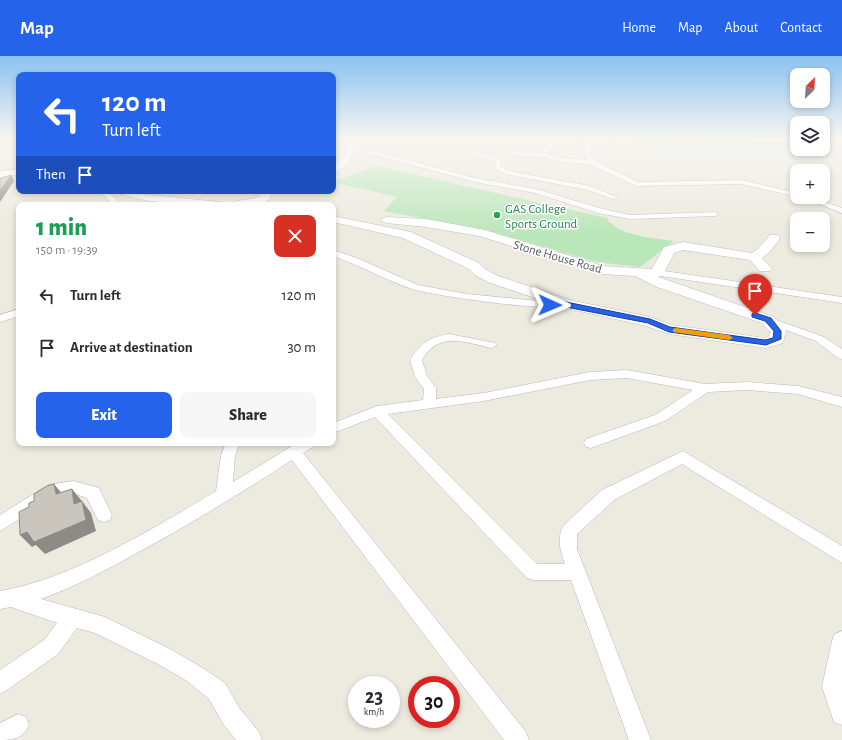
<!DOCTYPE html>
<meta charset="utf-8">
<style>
body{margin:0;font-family:"Alegreya Sans",sans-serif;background:#f7f7f7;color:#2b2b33;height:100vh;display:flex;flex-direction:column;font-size:15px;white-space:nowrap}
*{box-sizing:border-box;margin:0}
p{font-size:13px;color:#7c7c81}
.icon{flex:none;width:22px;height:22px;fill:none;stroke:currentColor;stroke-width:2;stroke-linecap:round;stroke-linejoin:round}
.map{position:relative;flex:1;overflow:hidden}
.side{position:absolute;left:16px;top:146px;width:320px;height:244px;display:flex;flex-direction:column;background:#fff;border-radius:8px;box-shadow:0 2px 6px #0003}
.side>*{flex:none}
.hud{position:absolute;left:16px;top:16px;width:320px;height:122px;border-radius:8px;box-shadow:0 2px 6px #0003;background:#2563eb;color:#fff;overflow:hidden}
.needle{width:26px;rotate:25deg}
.buttons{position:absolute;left:790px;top:12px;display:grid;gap:8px}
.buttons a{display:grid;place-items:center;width:40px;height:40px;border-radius:8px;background:#fff;box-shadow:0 2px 6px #0003;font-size:20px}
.speed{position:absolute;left:348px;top:620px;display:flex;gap:8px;font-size:20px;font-weight:700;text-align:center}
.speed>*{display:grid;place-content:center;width:52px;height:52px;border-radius:50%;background:#fff;box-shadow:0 2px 6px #0003;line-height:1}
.speed small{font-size:10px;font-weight:400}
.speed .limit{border:6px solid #d22;background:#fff;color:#111}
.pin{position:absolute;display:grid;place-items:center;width:34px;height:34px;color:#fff;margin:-41px -17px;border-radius:50% 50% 50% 0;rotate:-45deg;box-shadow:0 0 4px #0007}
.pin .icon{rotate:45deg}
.me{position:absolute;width:44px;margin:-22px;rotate:91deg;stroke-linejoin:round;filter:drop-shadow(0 0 3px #0008)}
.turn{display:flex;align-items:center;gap:14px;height:84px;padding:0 20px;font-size:18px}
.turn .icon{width:52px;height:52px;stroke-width:2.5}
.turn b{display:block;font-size:28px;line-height:34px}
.then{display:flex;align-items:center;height:38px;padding:0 20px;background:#0003;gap:8px;font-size:15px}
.round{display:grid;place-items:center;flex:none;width:42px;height:42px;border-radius:8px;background:#f7f7f7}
.overview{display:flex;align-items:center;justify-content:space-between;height:68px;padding:0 20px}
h1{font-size:24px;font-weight:800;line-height:30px;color:#1e9e55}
.action{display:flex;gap:8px;margin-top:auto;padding:8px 20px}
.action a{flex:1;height:46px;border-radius:8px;background:#2563eb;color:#fff;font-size:16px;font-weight:800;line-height:46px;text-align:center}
.action a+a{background:#f7f7f7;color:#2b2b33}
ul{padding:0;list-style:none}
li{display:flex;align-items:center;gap:12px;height:52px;padding:0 20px}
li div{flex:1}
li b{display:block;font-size:15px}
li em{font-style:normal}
header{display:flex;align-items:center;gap:24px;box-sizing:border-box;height:56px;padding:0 20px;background:#2563eb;color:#fff}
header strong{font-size:19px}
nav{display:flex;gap:22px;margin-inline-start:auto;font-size:14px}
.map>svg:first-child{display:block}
.green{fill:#bae7b9}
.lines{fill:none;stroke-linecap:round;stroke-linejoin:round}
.canal{fill:#9dd6ff;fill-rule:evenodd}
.street-casing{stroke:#b5b8be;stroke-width:1}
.secondary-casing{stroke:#b8bcc3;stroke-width:1}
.primary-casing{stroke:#fcc749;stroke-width:1}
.street{fill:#fff;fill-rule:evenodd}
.secondary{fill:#fff;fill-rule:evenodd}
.primary{fill:#ffeea2;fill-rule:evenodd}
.shaded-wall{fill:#8d8b85}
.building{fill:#cac6be;stroke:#8d8b85}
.route{fill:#2563eb;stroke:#184099}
.slow{fill:#f59e0b}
.leisure-dot{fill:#2e9e5b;stroke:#fff;stroke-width:1.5}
.labels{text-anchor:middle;stroke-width:3;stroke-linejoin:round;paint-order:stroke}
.far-leisure-label{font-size:13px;fill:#27864d;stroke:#fff;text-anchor:start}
.far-street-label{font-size:13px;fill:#585d62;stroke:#fff}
</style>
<header>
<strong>Map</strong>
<nav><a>Home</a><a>Map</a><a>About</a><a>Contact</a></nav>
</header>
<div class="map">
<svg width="842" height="684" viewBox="0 0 842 684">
<rect width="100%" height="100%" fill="#edeadf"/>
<!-- green -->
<path class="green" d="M376,110l231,52c10,18 47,20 67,23l-34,26 -44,-5 -110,-32 -102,-19 13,-14 -64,-15z"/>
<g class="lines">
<!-- canal -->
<path class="canal" d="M0,83h15l-15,4z
M628,83l43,3 126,-1v4c-30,0 -150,7 -169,-6z"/>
<!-- street casing -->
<g class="street-casing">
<path id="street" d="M421,83h10l70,20v8l8,4 81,15 27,11 -4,2 -25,-9 -83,-16 -10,-6 1,-7z
M467,83h10l43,13 21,1c3,-11 25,-14 34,-14v2l-23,6 -4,4 -1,3 14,4 27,2 -3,-6 -1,-13 4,-2 2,2 1,13 4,7 43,21 103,-2 56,13 1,4 -57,-13 -104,2 -40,-18 -7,-4 -29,-2 -17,-5 -24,-1z
M353,93l18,1 104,28 61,11 67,20 27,6 85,-3 4,2 -4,2 -85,3 -32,-6 -63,-20 -60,-11 -104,-28 -20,-2 -1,-1z
M99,135h8l15,14h-8z
M801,141h11l30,11v5z
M333,194l24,8 61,27 49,9 83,8 16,-1 5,3c-9,11 -141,-9 -159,-15 -27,-9 -52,-24 -79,-33z
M657,214l185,27v6l-188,-28 -2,-2z
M19,253v7l-19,6v-7z
M768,261l56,20 18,12v10l-4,-1 -22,-17 -52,-19 -1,-2z
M449,278l46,9 2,2 -6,3c-27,-6 -52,-17 -69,12l5,16 9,12v11l48,-6 106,-21 37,-2 78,14 42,-2 51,4 44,11v10l-44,-13 -51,-4 -39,2 -43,29 -74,27 -5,-1 -2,-4 2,-4 69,-24 38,-25 -66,-12 -37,2 -106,21 -96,13 149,150h28c-5,-13 -8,-25 -2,-38l39,-36 81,-39 159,95v17l-160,-99 -68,36 -37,34v15l74,191h-22l-58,-160h-38l-6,-2 -152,-161 -42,16v-10l44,-17 46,-6 1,-11 -9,-12 -5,-17c10,-16 19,-23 39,-26z
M226,387h14l-5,12 -2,27 64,-39h18l-2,4 -10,6 223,279 3,8h-25l-212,-280c-51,33 -103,65 -157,94 -30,17 -61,33 -94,45l64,18 67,33 29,17 24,16 15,26 19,23 3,8h-26l-12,-15 -15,-26 -22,-18 -29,-17 -63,-31 -18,-5 -19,26 -51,36 -7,4v-24l44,-30 13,-17 -46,-16 -11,2v-18c72,-12 154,-63 216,-100l5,-36z
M73,425l26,7 13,27 -2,5 -6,2 -6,-2 -11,-22 -14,-5 -16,3 -57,35v-16l48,-30z
M842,575v94l-8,-3 -12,-35 10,-46 3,-7z
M18,658l8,3 3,8c-5,13 -16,15 -29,15v-17z"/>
</g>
<!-- secondary casing -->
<g class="secondary-casing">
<path id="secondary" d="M350,83h8c-2,16 -8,29 -25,33v-7l12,-8z
M738,83h59v4l-55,-2z
M823,83h18l-18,4z
M19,113v6l-19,2v-6z
M117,135h15l9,3 79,8 5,3c-36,0 -72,0 -107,-12z
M262,135h10l-2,8 -11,6h-29c6,-7 22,-4 31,-9z
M333,160l78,16 68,31 6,6 13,7 72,24 80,17 22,8 93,13 4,-2 1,-4 -8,-9 -105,-36 -22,-11 -33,-2 -123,-38 -53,-9 -40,-4 -6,-3 6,-3 40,2 59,11 118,36 49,3 12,-22 19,-5 69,11 6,-4 12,-14h8l2,3c-5,7 -10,15 -18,20l10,10 -2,3h-10l-10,-11 -67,-10 -9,3 -10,20 -6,4 116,40 12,14 -3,12 -17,5 -97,-14 -23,-8 -85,-19 -73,-25 -13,-7 -6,-6 -66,-31 -70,-16z"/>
</g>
<!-- primary casing -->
<g class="primary-casing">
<path id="primary" d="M566,83h56c-9,7 -47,7 -56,0z"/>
</g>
<!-- street -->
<use href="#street" class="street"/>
<!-- secondary -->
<use href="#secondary" class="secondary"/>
<!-- primary -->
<use href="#primary" class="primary"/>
</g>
<!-- shaded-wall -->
<path class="shaded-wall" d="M11,119l3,6 -14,21v-11z
M54,428l10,12 -8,-2z
M72,433l9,11 3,16 -10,-12z
M82,445l9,12 5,18 -51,23 -9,-9 -4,2 -12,-12z"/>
<!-- building -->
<path class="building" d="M11,119l-11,16v-12z
M54,428l2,10 16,-5 2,15 8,-3 4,19 -52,22 -7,-10 -7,3 -1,-23 10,-5v-4l5,-2v-7l13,-8z"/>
<!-- sky -->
<linearGradient id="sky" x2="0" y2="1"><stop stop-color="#8ac2f1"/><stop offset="0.46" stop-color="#f7f6f1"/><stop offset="1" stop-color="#f7f6f1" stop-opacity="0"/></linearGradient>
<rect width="842" height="179" fill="url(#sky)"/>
<!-- route -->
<path class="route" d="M566,246l84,17 20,8 95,13 8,-2 1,-7 -9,-10 -13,-4v-3l3,-1 16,5 10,13v8l-15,6 -97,-13 -21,-9 -26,-5 -56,-11h-16l-4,-2 4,-2z"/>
<!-- slow -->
<path class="slow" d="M676,272l53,7 4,3 -4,2 -56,-8v-3z"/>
<!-- markers -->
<circle class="leisure-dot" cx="497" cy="159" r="4"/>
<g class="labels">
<!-- far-leisure labels -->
<g class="far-leisure-label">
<text x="505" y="157">GAS College<tspan x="505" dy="15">Sports Ground</tspan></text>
</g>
<!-- far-street labels -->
<g class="far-street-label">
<text transform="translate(558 200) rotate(16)" y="5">Stone House Road</text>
</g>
</g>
</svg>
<div class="buttons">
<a><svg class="needle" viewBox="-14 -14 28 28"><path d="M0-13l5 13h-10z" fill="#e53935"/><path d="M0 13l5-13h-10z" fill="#7c7c81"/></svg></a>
<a><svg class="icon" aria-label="layers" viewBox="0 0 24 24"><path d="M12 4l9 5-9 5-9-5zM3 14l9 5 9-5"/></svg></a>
<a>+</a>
<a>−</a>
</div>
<div class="speed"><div>23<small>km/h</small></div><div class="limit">30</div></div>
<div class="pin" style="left:755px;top:259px;background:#d93025"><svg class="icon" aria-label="arrive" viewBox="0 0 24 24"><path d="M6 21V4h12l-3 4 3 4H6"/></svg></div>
<svg class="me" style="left:550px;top:249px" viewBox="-20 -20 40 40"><path d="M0-17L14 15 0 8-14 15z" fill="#2563eb" stroke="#fff" stroke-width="4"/></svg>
<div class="hud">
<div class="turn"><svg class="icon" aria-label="left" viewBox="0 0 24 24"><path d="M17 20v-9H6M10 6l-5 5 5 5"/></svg><div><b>120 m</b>Turn left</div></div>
<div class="then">Then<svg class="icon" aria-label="arrive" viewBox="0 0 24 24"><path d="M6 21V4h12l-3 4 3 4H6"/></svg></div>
</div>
<section class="side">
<div class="overview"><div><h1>1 min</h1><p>150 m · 19:39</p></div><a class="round" style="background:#d93025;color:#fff"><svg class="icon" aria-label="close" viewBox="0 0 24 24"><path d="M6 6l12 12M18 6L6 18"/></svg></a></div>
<ul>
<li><svg class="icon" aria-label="left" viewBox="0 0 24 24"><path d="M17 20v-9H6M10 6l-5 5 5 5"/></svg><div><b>Turn left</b></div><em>120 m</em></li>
<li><svg class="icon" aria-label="arrive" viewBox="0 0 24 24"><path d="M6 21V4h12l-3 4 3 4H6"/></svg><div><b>Arrive at destination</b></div><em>30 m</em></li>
</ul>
<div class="action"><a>Exit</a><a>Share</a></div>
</section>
</div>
